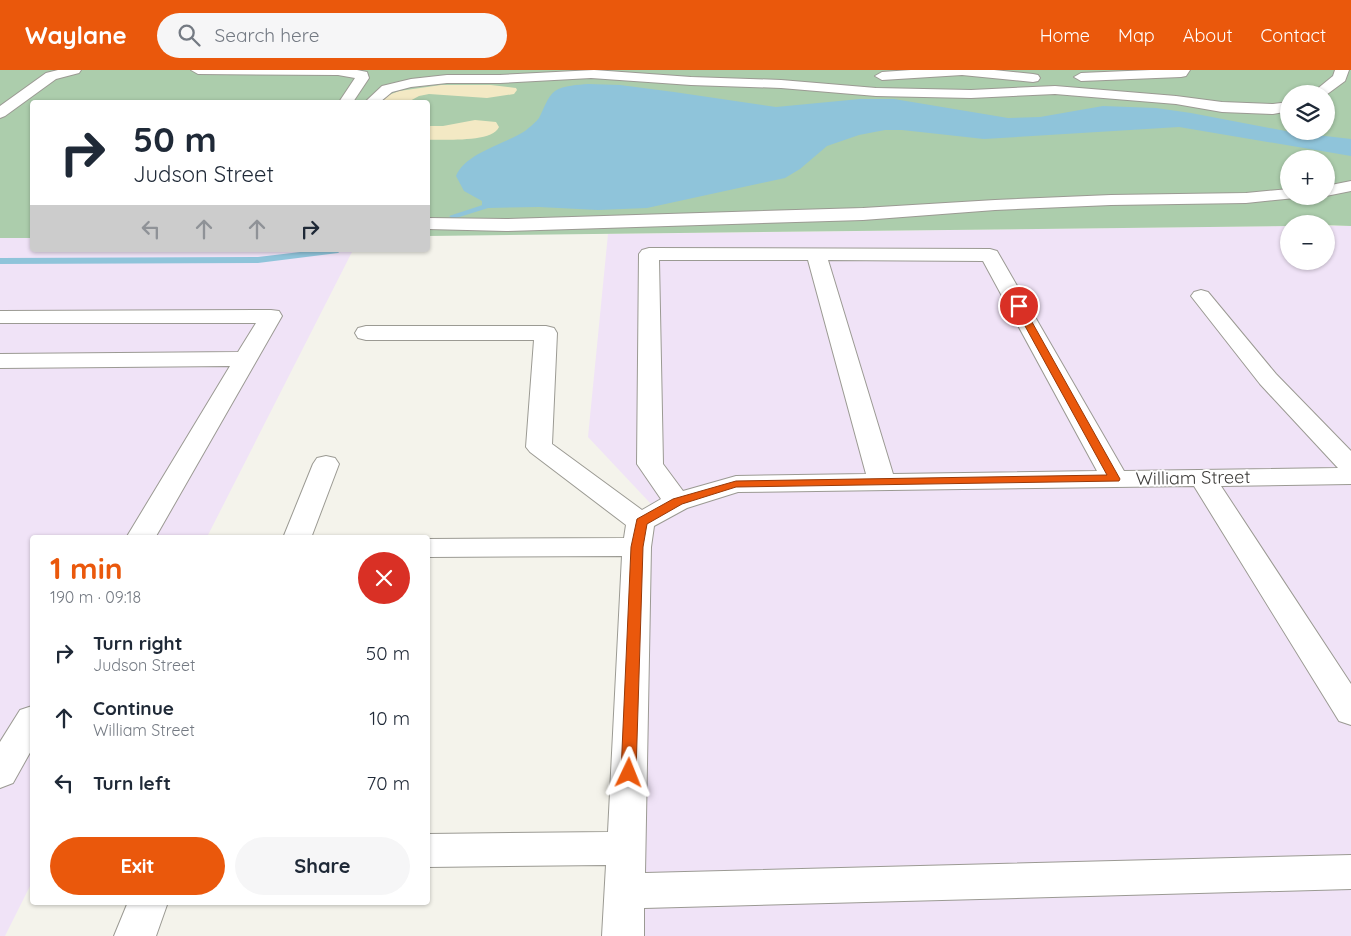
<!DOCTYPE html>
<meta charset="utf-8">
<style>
body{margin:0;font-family:Quicksand,sans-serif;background:#f6f6f7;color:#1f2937;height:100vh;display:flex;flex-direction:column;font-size:19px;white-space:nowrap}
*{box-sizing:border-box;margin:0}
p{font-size:16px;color:#747a83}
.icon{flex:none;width:28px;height:28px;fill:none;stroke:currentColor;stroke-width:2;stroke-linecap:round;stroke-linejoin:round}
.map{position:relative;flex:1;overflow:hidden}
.details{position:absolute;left:30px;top:465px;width:400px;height:370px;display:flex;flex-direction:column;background:#fff;border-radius:5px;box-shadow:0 1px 4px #0004}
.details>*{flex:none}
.hud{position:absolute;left:30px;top:30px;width:400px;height:152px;border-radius:5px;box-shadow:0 1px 4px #0004;background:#fff;color:#1f2937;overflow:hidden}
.controls{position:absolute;left:1280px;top:15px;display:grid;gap:10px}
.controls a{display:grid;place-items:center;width:55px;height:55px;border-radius:50%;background:#fff;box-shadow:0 1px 4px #0004;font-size:25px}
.pin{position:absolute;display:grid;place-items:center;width:42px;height:42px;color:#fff;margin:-21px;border:2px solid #fff;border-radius:50%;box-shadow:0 1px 5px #0007}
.me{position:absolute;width:55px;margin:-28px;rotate:2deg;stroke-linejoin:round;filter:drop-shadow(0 0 4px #0008)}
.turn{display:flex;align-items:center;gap:18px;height:105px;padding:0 20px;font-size:22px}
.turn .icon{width:65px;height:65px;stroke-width:2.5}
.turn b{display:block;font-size:35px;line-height:42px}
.lanes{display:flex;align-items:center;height:48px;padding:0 20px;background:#0003;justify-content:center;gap:25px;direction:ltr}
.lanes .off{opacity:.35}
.round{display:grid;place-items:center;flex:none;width:52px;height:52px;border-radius:26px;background:#f6f6f7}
.head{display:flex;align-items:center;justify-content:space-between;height:85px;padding:0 20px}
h1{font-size:30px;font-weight:800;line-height:38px;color:#ea580c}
.primary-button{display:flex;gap:10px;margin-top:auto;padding:10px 20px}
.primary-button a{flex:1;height:58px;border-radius:30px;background:#ea580c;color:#fff;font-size:20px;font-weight:800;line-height:58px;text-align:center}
.primary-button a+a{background:#f6f6f7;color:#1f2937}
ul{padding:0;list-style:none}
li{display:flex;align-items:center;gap:15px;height:65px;padding:0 20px}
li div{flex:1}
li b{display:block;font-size:19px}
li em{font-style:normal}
header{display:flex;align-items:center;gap:30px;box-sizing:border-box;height:70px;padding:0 25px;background:#ea580c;color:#fff}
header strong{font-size:24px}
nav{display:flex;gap:28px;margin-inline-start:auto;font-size:18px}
.search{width:350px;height:45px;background:#f6f6f7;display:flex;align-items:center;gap:12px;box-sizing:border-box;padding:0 18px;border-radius:28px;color:#747a83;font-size:19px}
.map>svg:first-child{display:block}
.industrial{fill:#f0e3f7}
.green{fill:#accdac;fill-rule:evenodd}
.sand{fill:#f3e9c4}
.water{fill:#8fc4da}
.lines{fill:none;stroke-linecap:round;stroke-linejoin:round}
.stream{fill:#8fc4da;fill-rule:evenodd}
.minor-casing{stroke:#9b9a93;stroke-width:2}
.minor{fill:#fff;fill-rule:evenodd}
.route{fill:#ea580c;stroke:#983908}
.labels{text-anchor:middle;stroke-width:4;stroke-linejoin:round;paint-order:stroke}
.street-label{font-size:18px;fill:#3d3c39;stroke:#fff}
</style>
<header>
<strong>Waylane</strong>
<div class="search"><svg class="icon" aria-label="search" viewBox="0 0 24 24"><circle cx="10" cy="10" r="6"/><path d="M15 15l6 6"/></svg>Search here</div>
<nav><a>Home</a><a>Map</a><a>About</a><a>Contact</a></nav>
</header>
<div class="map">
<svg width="1351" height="866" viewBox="0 0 1351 866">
<rect width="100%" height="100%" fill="#f4f3eb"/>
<!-- industrial -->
<path class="industrial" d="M1289,156v35h37v-35h25v710h-708l8,-432 -63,-67 20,-203z
M0,168h32v12h321l-146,287 -175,1v344l-27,54h-5z"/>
<!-- green -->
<path class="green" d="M0,0h1351v156l-62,-2v2l-861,10v-134h-396v136h-32zM1289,24h37v37h-37zM1289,89h37v37h-37z"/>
<!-- sand -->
<path class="sand" d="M441,15h50l25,3 1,2 -3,4 -27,4 -58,-4 -10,2 -11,6h-28l-1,-3 20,-8z
M475,50l21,2 3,5c-7,16 -55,12 -71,13v-14h15z"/>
<!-- water -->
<path class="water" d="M588,14l32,1 54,7 102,15 84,-8h34l114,19 32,-1 63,-11 53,2 35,5 100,19 60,7v17l-172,-29 -195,12 -82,-9h-17l-26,5 -32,11 -27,23 -15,9 -138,30 -49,2 -59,-3 -51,1 -6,-3v-4l-18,-10 -8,-15c9,-23 49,-32 69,-45 5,-4 11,-9 14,-13 5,-9 8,-21 16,-27 9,-6 23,-6 33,-7z"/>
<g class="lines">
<!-- stream -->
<path class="stream" d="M501,129l4,2 -1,2 -51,16 -4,-3z
M317,180h25l-4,3 -80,10 -258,1v-6l258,-1z"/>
<!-- minor casing -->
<g class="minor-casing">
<path id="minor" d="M58,0h23l-2,3 -23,6 -51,37 -5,2v-12l46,-33z
M191,0h166l10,2 2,6 -16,24h-14l16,-24 -17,-3 -140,-1z
M594,0l97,7 90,3 95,8 95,2 84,-4 121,10 46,6 51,2 16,-2v9l-16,3 -51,-2 -46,-8 -121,-10 -84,4 -95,-2 -95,-8 -90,-3 -100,-7 -91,5h-53l-36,4 -19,5 -12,10h-15l17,-16 29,-7 36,-4h53z
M911,0h83l39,4 5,1 2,3 -2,3 -5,1 -71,-7 -80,5 -7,-4 7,-4z
M1151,0h39l-4,6 -5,1 -100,4 -7,-4 7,-4z
M1335,0h14l-4,11 -19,14 -15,-1 22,-18z
M1351,111v10l-25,5v-10z
M1289,119v7h7l-1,2 -49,5 -135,2 -116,5 -132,10 -357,11 -78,-2v-11l78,1 357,-11 132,-8 116,-5 135,-2z
M649,178l341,1 7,2 127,220 214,-3 -78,-84 -69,-88 3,-4 7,-2 7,2 68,82 75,77v33l-130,2 130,198v41l-12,-4 -145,-235 -456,6 -51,16 -33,18 -3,21 -6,326 706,-18v34l-707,19v28h-42l4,-71 -178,2v-33l180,-2 14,-276 -194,1v-18l196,-1 2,-13 -96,-73 -4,-5 8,-107h-168l-8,-2 -3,-5 3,-5 8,-2h180l8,2 3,5 -5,111 90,66 19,-11 -24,-35 2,-210 3,-4zM659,190h149l58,214 -130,2 -53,15 -20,-27zM828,190l155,1 114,210 -204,3z
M271,240l8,1 3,5 -127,222h-29l104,-172 -230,2v-14l238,-2 18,-29h-256v-12z
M326,386l9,2 4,6 -28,74h-28l30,-74 4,-6z
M32,636v43l-19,34 -13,5v-46l20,-32z
M128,832h40l-12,34h-42z"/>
</g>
<!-- minor -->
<use href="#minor" class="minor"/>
</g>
<!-- route -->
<path class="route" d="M1019,234l4,2 97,173 -1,2 -383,6 -54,17 -35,20 -4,23 -7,226 -2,4 -5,2 -6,-2 -2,-4 10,-226 6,-28 36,-20 63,-18 371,-6 -93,-169z"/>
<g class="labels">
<!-- street labels -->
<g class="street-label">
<text transform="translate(1193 408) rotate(-1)" y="6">William Street</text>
</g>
</g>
</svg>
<div class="controls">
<a><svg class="icon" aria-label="layers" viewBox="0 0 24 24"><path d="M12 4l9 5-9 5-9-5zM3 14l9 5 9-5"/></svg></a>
<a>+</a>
<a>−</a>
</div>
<div class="pin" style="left:1019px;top:236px;background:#d93025"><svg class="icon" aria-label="arrive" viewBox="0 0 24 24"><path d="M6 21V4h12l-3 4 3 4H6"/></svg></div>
<svg class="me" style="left:629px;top:703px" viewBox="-20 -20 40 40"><path d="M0-17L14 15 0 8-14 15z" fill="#ea580c" stroke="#fff" stroke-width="4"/></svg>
<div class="hud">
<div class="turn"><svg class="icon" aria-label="right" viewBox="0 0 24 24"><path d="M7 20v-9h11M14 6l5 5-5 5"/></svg><div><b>50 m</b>Judson Street</div></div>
<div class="lanes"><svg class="icon off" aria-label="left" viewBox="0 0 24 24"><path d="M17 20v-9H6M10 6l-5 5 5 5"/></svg><svg class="icon off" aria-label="ahead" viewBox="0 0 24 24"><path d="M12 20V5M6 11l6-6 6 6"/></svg><svg class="icon off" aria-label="ahead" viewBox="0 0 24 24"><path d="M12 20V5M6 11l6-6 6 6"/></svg><svg class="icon" aria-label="right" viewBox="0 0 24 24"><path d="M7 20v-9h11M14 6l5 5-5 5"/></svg></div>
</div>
<section class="details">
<div class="head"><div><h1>1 min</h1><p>190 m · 09:18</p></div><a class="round" style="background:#d93025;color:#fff"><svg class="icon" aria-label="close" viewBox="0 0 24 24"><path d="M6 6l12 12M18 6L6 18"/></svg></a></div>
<ul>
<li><svg class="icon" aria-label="right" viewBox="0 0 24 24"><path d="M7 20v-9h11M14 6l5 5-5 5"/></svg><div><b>Turn right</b><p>Judson Street</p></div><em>50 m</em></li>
<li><svg class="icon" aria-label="ahead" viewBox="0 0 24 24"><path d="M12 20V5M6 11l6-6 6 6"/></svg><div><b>Continue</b><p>William Street</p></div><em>10 m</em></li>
<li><svg class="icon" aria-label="left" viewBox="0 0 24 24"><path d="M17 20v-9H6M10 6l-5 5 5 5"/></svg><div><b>Turn left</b></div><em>70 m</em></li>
</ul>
<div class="primary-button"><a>Exit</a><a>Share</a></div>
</section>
</div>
